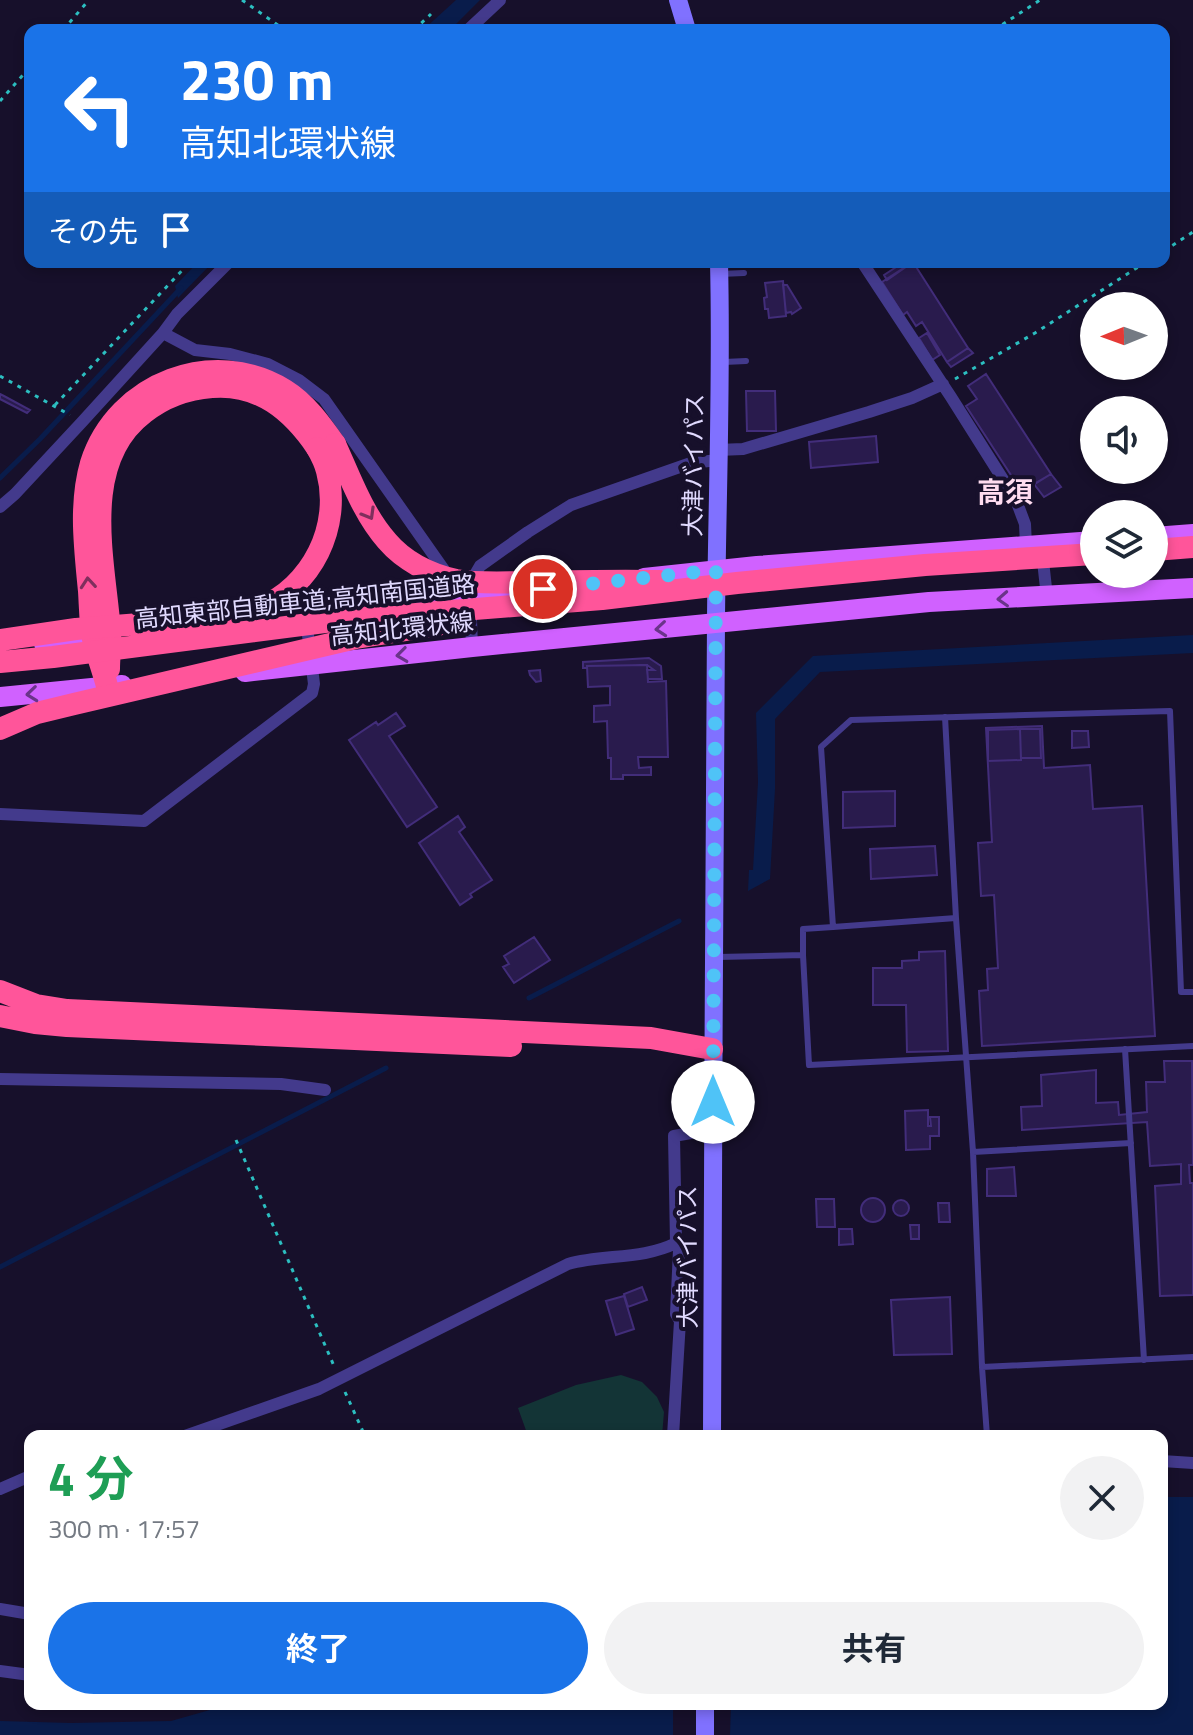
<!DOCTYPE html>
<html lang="ja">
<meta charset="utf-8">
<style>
body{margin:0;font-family:"Titillium Web","Noto Sans JP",sans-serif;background:#f2f2f3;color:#1f2937;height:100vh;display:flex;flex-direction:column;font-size:30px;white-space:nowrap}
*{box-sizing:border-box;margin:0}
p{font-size:26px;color:#747a83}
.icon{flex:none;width:44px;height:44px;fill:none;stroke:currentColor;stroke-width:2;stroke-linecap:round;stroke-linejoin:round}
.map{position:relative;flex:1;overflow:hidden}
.details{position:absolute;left:24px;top:1430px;width:1144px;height:280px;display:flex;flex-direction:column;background:#fff;border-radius:16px;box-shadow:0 4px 12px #0003}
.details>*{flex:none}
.hud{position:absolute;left:24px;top:24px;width:1146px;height:244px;border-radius:16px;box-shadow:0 4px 12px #0003;background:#1a73e8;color:#fff;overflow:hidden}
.needle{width:52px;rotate:269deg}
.tools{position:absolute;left:1080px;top:292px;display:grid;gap:16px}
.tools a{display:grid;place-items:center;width:88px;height:88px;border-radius:50%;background:#fff;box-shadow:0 4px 12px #0003;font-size:40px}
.pin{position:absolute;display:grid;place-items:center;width:68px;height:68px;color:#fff;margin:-34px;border:4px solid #fff;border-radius:50%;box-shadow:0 2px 8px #0007}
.me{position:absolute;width:88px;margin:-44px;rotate:0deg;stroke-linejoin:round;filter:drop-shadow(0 0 6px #0008)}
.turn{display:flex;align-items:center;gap:28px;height:168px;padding:0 24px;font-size:36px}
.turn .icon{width:104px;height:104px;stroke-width:2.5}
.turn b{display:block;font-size:56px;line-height:68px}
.then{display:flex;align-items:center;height:76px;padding:0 24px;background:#0003;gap:16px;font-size:30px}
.round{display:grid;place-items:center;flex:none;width:84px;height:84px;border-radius:42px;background:#f2f2f3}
.overview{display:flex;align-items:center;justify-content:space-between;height:136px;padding:0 24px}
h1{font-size:48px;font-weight:700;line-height:60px;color:#1e9e55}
.action{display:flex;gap:16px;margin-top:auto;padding:16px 24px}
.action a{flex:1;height:92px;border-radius:48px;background:#1a73e8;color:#fff;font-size:32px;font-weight:700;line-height:92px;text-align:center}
.action a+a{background:#f2f2f3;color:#1f2937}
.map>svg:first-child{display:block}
.green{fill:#133436}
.water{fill:#091c4b}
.pier{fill:#17102b}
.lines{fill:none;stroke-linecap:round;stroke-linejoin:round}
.stream{stroke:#091c4b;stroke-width:5}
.building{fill:#291b4d;stroke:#422d7a;stroke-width:2}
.path{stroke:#2cbfc1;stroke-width:3;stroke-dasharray:4 6;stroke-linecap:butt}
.service{stroke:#433a8c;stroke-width:6}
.minor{stroke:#433a8c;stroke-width:12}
.secondary{stroke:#8071ff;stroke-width:18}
.primary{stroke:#d061ff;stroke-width:20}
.motorway{stroke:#ff559a;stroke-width:22}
.motorway-bridge{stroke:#ff559a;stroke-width:22}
.oneway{stroke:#7f2f5d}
.oneway2{stroke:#6a348a}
.route{stroke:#4fc3f7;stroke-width:14;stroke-dasharray:0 25.2}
.labels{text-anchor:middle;stroke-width:8;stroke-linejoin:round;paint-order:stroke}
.street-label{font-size:24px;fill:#e1daff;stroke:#17102b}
.quarter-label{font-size:28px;font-weight:bold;fill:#ffdcf0;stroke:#17102b}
</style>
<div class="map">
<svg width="1193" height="1735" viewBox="0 0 1193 1735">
<rect width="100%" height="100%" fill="#17102b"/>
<!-- green -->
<path class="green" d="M621,1375l21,7 15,15 7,15 -2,24h-134l-10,-28 58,-23z"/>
<!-- water -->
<path class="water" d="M456,0h24l-30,30h-27z
M198,262h15l-35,36 -3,-12z
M1193,635v18l-373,19 -45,47v70l-5,90 -22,12 1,-21h4l5,-88 -2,-69 57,-57z
M1162,1497h31v238h-1193v-14l71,2 100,-2 60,-17h931z"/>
<!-- pier -->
<path class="pier" d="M673,1704h58l-1,31h-57z"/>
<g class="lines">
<!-- stream -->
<path class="stream" d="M0,478l40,-39 141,-151
M529,998l150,-77
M0,1267l386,-199"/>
</g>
<!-- building -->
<path class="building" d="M904,262h9l-26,18 -3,-5z
M913,262l55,86 -21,14 -25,-40 -6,4 -9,-14 -4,3 -21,-33z
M783,281l3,35 -17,2 -1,-9h-3l-1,-11 3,-1 -2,-14z
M783,285h4l14,23 -9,6 -1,-2 -5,1z
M927,333l13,22 -8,5 -13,-22z
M968,348l5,5 -22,14 -4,-5z
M986,374l65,100 -29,18 -56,-86 11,-7 -9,-13z
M746,391h29l1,40h-29z
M0,394l4,2 26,14 -3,3 -27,-14z
M876,436l2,26 -67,6 -2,-26z
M1051,474l10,13 -17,10 -10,-13z
M649,658l12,8 1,13h-14l-1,-9h7l-7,-5 -60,1v2h-4v-6z
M647,665l1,17 18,-1 2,76h-30l1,11 12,-1v8h-28v4h-12v-21h-3l-1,-37 -13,1v-16l16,-1v-19l-22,1 -1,-21z
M540,670l1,11 -5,1 -6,-7 -1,-4z
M396,713l9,13 -16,10 48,71 -30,20 -58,-87 27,-18 2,3z
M1042,726l2,42 46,-3 3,44 49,-3 13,230 -173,10 -3,-55 9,-1 -1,-21 11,-1 -4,-73 -13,1 -3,-53 14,-1 -6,-114z
M1020,729l1,31 -33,1v-31z
M1020,729h20l1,29h-20z
M1072,731h16l1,16 -17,1z
M895,791v35l-52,2v-36z
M458,816l7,11 -6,5 33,48 -22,14 2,3 -12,8 -41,-62z
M935,846l2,29 -66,4 -1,-30z
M534,937l16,23 -36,23 -11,-16 6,-3 -5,-8z
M945,951l3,100 -41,1 -1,-47h-33v-37h29v-7l17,-1v-8z
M1164,1061h28l1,104h-4l1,18h3v112l-33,1 -5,-110 26,-2v-20l-31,2 -3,-44 -125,8 -1,-23 21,-1 -1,-31 55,-5v33l22,-1 1,13 28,-3 -1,-30h19z
M928,1110v16h3l-1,-9h9v19h-9v13l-24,1 -1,-39z
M1014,1167l2,29h-29v-27z
M861 1210a12 12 0 1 1 24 0a12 12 0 1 1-24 0Z
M816,1199h18l1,28h-18z
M893 1208a8 8 0 1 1 16 0a8 8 0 1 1-16 0Z
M938,1203h11l1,19h-11z
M910,1225h9v14h-8z
M839,1229h13l1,15 -14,1z
M642,1287l5,13 -19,7 -4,-13z
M624,1296l10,33 -18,6 -10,-34z
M950,1297l2,57 -58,1 -3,-55z"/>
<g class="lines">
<!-- path -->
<path class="path" d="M242,0l43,30
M63,30l26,-30
M414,30l17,-16
M994,30l46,-30
M0,101l30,-34
M1164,251l29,-19
M0,376l70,39
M955,379l80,-46 111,-71
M55,405l135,-143
M236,1140l98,226
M345,1392l20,44"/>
<!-- service -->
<path class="service" d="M720,274l24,-1
M724,362l22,-1
M945,717l11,201 17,234 9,215 5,69
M956,918l-123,9 -12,-180 30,-27 319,-9 11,281h12
M803,955l6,110 384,-19
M718,957l85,-2v-26l30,-2
M1125,1049l19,311
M973,1152l158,-9
M982,1367l211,-10"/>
<!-- minor -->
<path class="minor" d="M468,30l32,-30
M862,262l89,135 65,103 9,24 1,22
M163,333l32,17 35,4 38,10 31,16 25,19 125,178
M718,450l25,-1 126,-37 43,-14 31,-14
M0,507l15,-13 67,-72 81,-89 14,-19 52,-52
M1042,552l5,45
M469,585l11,-19 48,-34 43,-27 120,-42 27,-3
M465,607l6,13 1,27
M0,814l144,7 168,-128 2,-9 -8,-65
M0,1079l281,5 44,6
M185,1436l134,-47 249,-125c36,-10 74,-4 108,-21l-2,-107 39,-7
M673,1436l7,-115 -4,-7 3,-64 -3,-7
M1162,1461l31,2
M0,1489l30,-13
M0,1609l30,5
M0,1671l30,4"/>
<!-- secondary -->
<path class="secondary" d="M678,0l9,30
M712,1436c1,-272 2,-545 4,-817 1,-119 6,-238 3,-357
M705,1735v-31"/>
<!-- primary -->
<path class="primary" d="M1154,537l39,-3
M644,578l113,-12 337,-25
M414,604l115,-13
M44,644l63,-7
M245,672l227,-25 457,-45 264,-14
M0,697l122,-12"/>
<!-- motorway -->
<path class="motorway" d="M1154,550l39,-3
M109,669c0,-12 2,-25 1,-37 -5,-70 -32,-169 34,-219 20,-16 42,-24 68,-26 47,-4 80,24 105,61
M107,686c-4,-15 -10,-31 -14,-47 -3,-15 -3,-33 -4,-48 -4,-42 -10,-87 2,-128 26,-81 123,-117 194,-73 21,13 36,34 50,54
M0,991l36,14 31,5 584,28 61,11
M0,1016l35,7 32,3 444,20"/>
<!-- motorway-bridge -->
<path class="motorway-bridge" d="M335,444c15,33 28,70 52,97 17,20 43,33 69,39 23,4 50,2 74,2 43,-1 86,-2 129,-1
M0,640l76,-11 141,-11c14,-2 29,-4 42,-10 53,-21 83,-82 68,-137 -2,-8 -6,-16 -10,-23
M0,662l53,-5 295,-38 254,-20 135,-16 188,-18 169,-11
M0,729l37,-16 37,-9 282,-66 82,-13"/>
</g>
<!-- one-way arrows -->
<defs><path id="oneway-chevron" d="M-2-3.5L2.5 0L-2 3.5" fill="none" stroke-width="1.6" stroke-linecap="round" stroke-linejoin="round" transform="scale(2)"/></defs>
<g class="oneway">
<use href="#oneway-chevron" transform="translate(369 514) rotate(60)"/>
<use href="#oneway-chevron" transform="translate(88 583) rotate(-95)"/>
</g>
<g class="oneway2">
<use href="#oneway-chevron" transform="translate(1003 599) rotate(177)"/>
<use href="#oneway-chevron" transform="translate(661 629) rotate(175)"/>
<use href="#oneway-chevron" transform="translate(402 655) rotate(173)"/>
<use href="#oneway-chevron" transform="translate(32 694) rotate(174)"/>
</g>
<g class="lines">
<!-- route -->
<path class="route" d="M543,589l173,-19 -3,532"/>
</g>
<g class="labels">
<!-- street labels -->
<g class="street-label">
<text transform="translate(694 465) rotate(-89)" y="8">大津バイパス</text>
<text transform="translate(305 602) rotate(-6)" y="8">高知東部自動車道;高知南国道路</text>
<text transform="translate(402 629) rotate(-6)" y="8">高知北環状線</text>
<text transform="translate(688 1257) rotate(-90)" y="8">大津バイパス</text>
</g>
<!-- quarter labels -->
<g class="quarter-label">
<text x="1005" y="502">高須</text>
</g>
</g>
</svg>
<div class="tools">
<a><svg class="needle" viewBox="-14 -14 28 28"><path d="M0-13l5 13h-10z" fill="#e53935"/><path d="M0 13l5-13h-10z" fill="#747a83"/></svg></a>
<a><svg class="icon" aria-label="sound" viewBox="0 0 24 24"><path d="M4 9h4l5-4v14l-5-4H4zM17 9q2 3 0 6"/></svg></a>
<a><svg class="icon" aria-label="layers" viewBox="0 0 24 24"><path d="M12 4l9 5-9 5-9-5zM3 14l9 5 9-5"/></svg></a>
</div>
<div class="pin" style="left:543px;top:589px;background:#d93025"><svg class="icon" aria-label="arrive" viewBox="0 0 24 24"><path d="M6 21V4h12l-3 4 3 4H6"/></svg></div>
<svg class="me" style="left:713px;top:1102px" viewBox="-20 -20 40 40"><circle r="19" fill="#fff"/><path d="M0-13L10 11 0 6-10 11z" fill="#4fc3f7"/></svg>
<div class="hud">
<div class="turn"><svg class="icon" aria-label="left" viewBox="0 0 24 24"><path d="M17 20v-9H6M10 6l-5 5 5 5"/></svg><div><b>230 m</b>高知北環状線</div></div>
<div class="then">その先<svg class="icon" aria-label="arrive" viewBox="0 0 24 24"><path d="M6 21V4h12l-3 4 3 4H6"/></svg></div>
</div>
<section class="details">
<div class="overview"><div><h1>4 分</h1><p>300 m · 17:57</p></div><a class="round"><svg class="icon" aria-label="close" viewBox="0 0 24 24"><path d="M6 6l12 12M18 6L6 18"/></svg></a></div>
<div class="action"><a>終了</a><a>共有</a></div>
</section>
</div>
